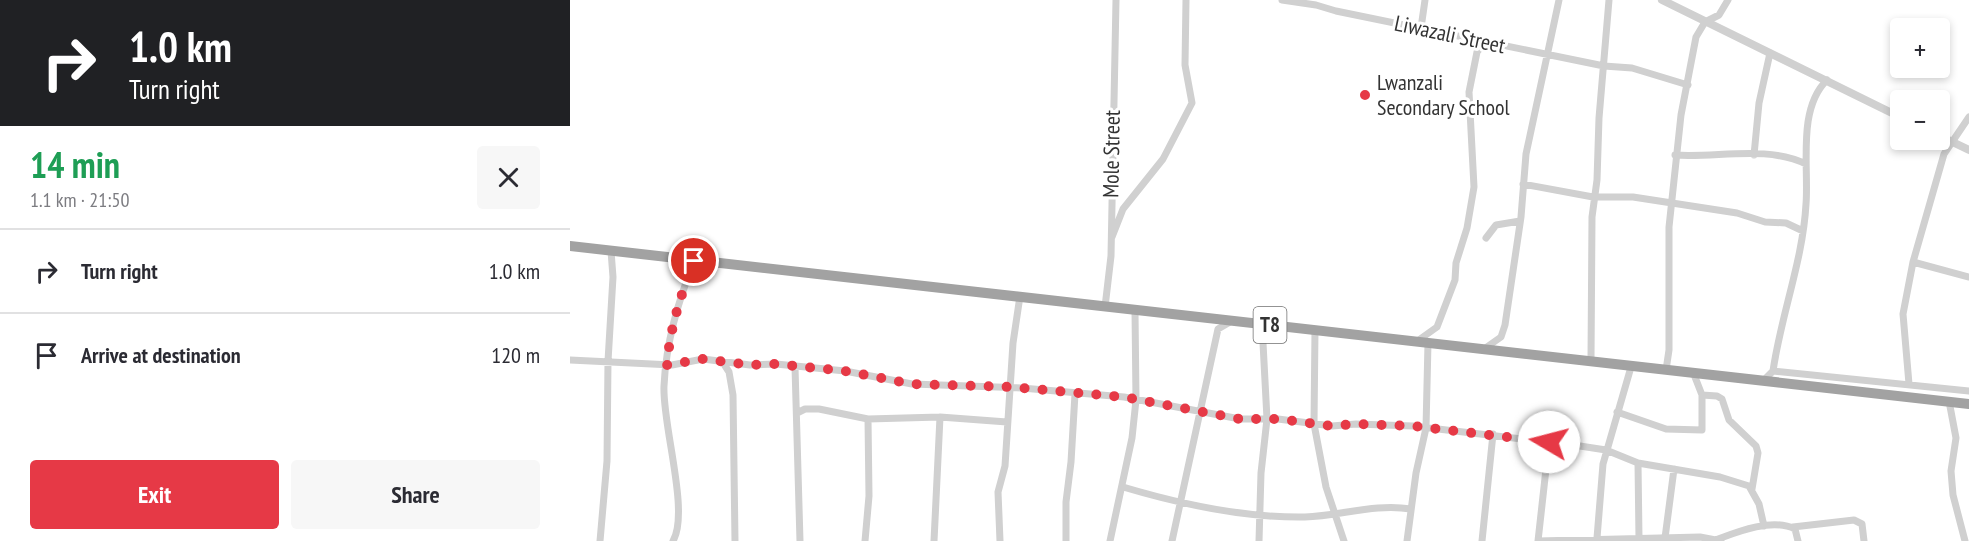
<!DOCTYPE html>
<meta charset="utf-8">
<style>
body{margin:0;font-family:"PT Sans Narrow",sans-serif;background:#f7f7f7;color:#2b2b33;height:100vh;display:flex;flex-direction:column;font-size:22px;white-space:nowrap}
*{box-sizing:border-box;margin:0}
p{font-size:20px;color:#7c7c81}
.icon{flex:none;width:33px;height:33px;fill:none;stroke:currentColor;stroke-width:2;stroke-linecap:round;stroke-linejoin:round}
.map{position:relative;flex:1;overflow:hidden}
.panel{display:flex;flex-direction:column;background:#fff;width:570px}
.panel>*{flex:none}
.banner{background:#202124;color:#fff;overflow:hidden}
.buttons{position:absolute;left:1320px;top:18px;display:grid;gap:12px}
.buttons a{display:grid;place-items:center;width:60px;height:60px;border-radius:6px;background:#fff;box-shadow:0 3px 9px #0003;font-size:30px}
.pin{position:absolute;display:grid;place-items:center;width:51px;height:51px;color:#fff;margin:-26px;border:3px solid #fff;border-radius:50%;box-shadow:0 2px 6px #0007}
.me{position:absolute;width:66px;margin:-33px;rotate:278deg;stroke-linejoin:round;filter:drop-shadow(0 0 4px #0008)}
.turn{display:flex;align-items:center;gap:21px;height:126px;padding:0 30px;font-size:27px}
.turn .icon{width:78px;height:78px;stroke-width:2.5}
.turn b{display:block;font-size:42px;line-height:51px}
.round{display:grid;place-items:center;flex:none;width:63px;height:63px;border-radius:6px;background:#f7f7f7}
.head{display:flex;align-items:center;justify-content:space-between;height:102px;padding:0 30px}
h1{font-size:36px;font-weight:600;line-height:45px;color:#1e9e55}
.button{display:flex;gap:12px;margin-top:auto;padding:12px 30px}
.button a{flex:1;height:69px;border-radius:6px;background:#e63946;color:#fff;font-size:24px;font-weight:600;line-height:69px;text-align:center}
.button a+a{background:#f7f7f7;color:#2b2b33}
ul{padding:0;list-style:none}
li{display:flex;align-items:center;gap:18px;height:84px;padding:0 30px;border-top:2px solid #e1e1e2}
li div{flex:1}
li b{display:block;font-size:22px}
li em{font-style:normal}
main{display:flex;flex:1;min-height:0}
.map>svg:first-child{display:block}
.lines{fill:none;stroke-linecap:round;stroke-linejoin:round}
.minor{stroke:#d0d0d0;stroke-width:7}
.tertiary{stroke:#d0d0d0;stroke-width:8}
.trunk{stroke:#a2a2a2;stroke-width:10}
.route{stroke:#e63946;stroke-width:10;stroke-dasharray:0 18}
.poi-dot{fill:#e63946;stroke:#fff;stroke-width:2}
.labels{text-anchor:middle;stroke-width:6;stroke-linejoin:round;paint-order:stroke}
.shield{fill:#fff;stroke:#707070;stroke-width:1.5}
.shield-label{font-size:21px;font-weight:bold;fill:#333}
.street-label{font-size:22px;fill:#333;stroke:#fff}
.poi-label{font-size:22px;fill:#333;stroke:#fff;text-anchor:start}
</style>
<main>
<section class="panel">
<div class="banner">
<div class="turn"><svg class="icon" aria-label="right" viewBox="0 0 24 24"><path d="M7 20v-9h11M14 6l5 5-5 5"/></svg><div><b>1.0 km</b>Turn right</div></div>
</div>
<div class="head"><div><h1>14 min</h1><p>1.1 km · 21:50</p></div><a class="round"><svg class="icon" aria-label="close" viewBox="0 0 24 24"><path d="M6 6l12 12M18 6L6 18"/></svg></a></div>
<ul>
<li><svg class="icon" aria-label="right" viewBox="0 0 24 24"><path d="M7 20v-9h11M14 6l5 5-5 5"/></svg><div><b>Turn right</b></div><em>1.0 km</em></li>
<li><svg class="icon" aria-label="arrive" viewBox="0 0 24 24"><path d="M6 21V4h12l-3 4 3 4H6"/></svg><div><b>Arrive at destination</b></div><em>120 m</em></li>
</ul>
<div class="button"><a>Exit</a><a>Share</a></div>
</section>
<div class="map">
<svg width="1399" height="541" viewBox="0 0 1399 541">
<rect width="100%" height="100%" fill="#fff"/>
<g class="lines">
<!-- minor -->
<path class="minor" d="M712,0l34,5 20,6 268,55 28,2 56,17
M851,28l4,-28
M1105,155c42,3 92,-10 131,9
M1184,155l5,-52 11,-50
M953,184l70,13h40l104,16 28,9 21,1 17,8
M542,237l11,-28 40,-50 29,-56 -7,-38 1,-65
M916,238l10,-13 24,-4
M1343,262l56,15
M535,307l6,-51 5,-256
M745,330l-1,94 12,63 18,54
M846,342l21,-15 18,-47 1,-17 11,-35 7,-41 -5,-95 8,-40 8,-10
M914,349l17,-12 4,-12 16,-108 5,-63 33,-154
M0,360l102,5 31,-6 47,6 26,-1 69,7 67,13 110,4 102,9 116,22h38l54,7 24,-2 57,2 167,20 26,4 32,13 82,14 29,9 10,18 5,22
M1021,360l1,-143 5,-37 2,-62 10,-118
M152,361l7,11 4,23 2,146
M225,367l5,174
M1096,370l3,-20v-123l12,-112 15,-78 9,-15 14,-7 9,-15
M1203,371l196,20
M1194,380l9,-9c8,-56 30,-111 33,-167 3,-37 -9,-95 21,-124
M1339,384l-6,-70 10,-52 31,-108 25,-37
M1132,395l15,1 5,3 7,21 27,26 2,7 -6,36
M1379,401l7,37 -5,33 2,24 12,46
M1047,412l49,17 36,1v-35l-9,-23
M227,413l8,-4h14l49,10 72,-2 67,5
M1068,463l1,75
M553,487c57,17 121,31 182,30 35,-1 70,-14 106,-8
M1223,527l61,-7 8,4 2,17
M1027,538l6,-74 28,-97
M1095,538l9,-69
M1148,539c21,-8 55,-21 77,-10l3,12
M30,541l7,-80 1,-100 5,-84 -2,-26
M103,541c17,-29 -11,-117 -9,-155 2,-44 14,-84 30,-125
M295,541l4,-45 -1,-77
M364,541l6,-124
M430,541l-2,-49 7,-26 8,-123 7,-47
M496,541v-39l5,-40 4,-68
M540,541l22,-103 4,-38 -1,-89
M602,541l46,-212 12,-7
M689,541l2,-68 6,-54 -5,-95
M837,541l9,-68 10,-45 2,-85
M912,541l11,-107
M968,541l162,-4 21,4
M968,541l11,-99"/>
<!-- tertiary -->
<path class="tertiary" d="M1092,0l238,117
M1370,136l29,14"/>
<!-- trunk -->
<path class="trunk" d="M0,246l1399,158"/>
</g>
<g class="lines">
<!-- route -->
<path class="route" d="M124,261c-13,34 -24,66 -27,104l36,-6 47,6 26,-1 69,7 67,13 99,3 113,10 116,22h38l54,7 24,-2 57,2 136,16"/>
</g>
<!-- markers -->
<circle class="poi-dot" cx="795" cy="95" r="6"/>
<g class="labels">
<!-- shield labels -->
<rect class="shield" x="683.5" y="307" width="33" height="36" rx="4.5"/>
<g class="shield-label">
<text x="700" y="332">T8</text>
</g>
<!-- street labels -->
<g class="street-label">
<text transform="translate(880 34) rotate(12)" y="8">Liwazali Street</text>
<text transform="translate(541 154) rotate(-89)" y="8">Mole Street</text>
</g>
<!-- poi labels -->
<g class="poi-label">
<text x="807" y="90">Lwanzali<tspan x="807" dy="25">Secondary School</tspan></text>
</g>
</g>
</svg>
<div class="buttons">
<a>+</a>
<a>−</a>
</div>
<div class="pin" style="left:124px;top:261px;background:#d93025"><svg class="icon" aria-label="arrive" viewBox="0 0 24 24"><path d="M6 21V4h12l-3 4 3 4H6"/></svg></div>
<svg class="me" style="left:979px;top:442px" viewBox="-20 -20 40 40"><circle r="19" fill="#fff"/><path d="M0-13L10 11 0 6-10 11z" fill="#e63946"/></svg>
</div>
</main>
